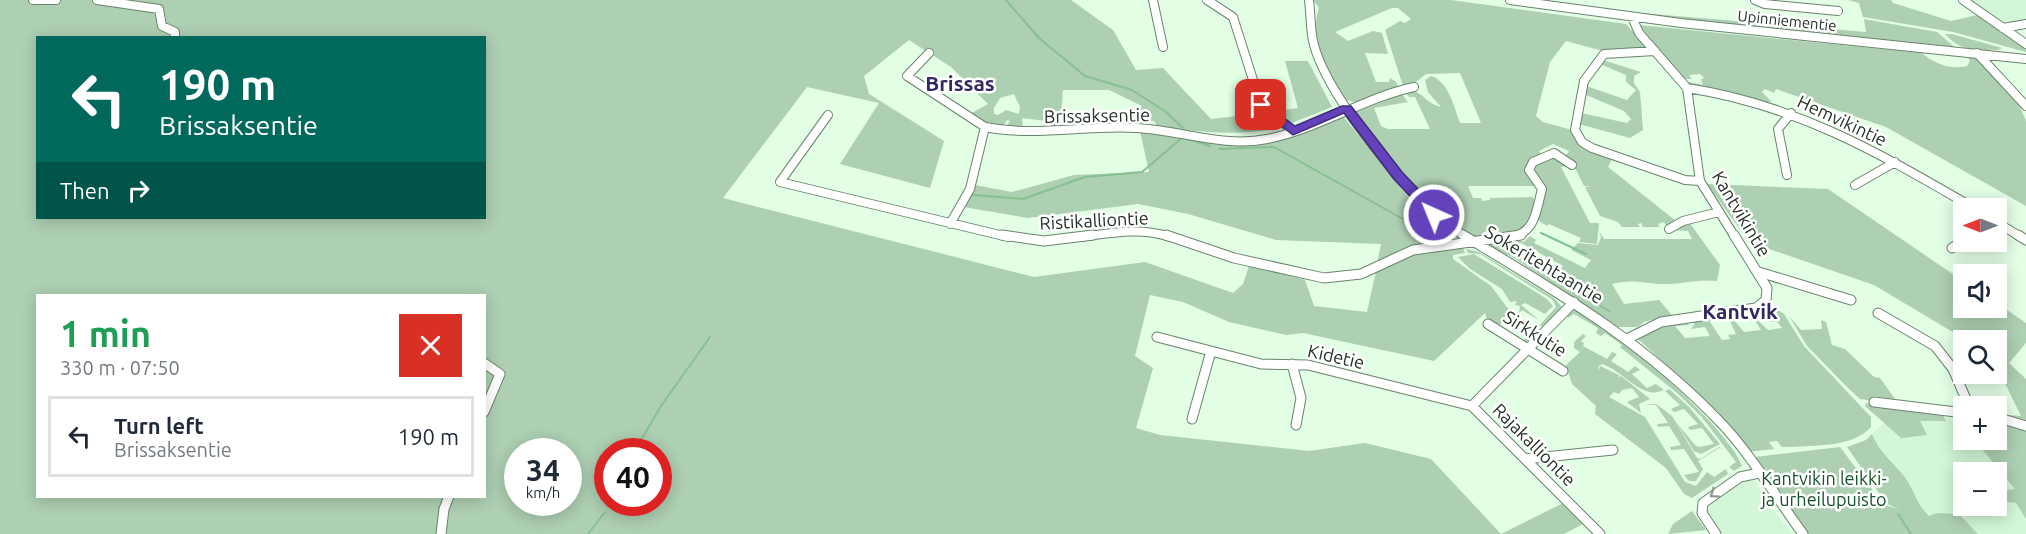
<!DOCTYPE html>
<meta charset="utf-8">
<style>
body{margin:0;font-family:Ubuntu,sans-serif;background:#f2f2f3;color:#1f2937;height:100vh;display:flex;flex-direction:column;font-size:22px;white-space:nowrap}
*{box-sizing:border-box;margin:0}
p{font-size:20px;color:#747a83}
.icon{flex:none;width:33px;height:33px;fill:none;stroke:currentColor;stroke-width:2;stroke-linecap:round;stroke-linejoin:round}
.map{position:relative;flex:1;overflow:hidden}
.details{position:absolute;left:36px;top:294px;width:450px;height:204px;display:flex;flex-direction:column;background:#fff;border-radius:0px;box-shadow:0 3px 15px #0003}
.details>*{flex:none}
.banner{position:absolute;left:36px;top:36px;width:450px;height:183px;border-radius:0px;box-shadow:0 3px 15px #0003;background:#00695c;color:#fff;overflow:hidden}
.needle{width:39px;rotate:270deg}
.buttons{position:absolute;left:1953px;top:198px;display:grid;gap:12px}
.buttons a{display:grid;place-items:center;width:54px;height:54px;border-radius:0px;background:#fff;box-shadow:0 3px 15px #0003;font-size:30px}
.speed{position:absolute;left:504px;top:438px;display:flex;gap:12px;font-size:30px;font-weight:700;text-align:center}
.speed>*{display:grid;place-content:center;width:78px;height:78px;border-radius:50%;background:#fff;box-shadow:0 3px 15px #0003;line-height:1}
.speed small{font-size:15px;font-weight:400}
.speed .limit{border:9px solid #d22;background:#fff;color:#111}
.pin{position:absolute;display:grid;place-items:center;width:51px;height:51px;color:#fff;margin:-26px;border-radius:12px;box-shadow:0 3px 9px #0006}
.me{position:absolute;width:66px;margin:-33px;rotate:316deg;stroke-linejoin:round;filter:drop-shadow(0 0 4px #0008)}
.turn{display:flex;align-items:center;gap:21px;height:126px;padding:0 24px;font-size:27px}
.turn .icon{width:78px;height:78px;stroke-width:2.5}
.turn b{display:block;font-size:42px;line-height:51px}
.then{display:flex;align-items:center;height:57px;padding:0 24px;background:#0003;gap:12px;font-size:22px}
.round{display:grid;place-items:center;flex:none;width:63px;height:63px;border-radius:0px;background:#f2f2f3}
.summary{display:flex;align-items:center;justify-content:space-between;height:102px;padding:0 24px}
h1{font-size:36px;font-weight:600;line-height:45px;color:#1e9e55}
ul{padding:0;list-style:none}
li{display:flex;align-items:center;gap:18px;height:81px;margin:0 12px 9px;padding:0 12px;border:3px solid #e0e1e3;border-radius:0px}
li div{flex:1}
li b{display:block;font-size:22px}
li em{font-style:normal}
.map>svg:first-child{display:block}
.built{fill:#d2f6d7;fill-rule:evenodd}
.green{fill:#adcfb2;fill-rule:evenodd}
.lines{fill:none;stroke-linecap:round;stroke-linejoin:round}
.stream{stroke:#87c090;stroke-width:2}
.minor-far1-casing{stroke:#6a836d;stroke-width:10}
.minor-casing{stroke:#6a836d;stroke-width:11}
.minor-far1{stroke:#fff;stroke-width:8}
.minor{stroke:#fff;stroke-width:9}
.oneway{stroke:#929893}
.route{fill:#6442bb;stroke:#412b7a;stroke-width:1.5}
.labels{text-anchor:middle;stroke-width:5;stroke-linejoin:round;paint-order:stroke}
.far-street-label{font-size:15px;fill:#253027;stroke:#fff}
.street-label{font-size:18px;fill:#253027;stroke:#fff}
.park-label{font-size:18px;fill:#165427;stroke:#fff}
.quarter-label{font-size:21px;font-weight:bold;fill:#352762;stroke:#fff}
</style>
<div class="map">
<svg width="2026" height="534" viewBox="0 0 2026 534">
<rect width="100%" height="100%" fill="#e2fee5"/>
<!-- built -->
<path class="built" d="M1970,0h56v21l-21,3z
M1928,416l22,3 14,21 17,8 35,41v14l10,16v15h-62l-32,-15 -12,-11 -15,-31 -27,-29 -6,-14 10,-9zM1964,472h32v34h-32z
M1753,478l22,35 18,21h-74l-13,-21v-9l33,-22z"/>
<!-- green -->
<path class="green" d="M0,0h1071l42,30 23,40 27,-2 48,51 53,-6 17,14c-41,10 -84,5 -124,-1l-3,-5h-5l-5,4 -13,-1 11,-18 -33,-16h-46l-3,37 -30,3 2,-3 19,-1 7,-6 -4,-5 -8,6 -24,-3 1,12 -18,-2 5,-7 -3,-1 -5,8 -34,-13 20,-11 -37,-37 -42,-27 -45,36 5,18 75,47 -14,47 -90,-24 39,-61 -72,-16 -84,111 311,79 111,-15 88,31 10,-9 6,-18 56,14 9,26 53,6 9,-41 35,-16 52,-7 2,5 -12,2v4l38,27 21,28 -6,3 -7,9 23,15 5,-3 2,2 -4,4 -37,-21 -3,-10 -51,48 -131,-28 -17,2 -57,-13 -46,-20 -33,-7 -15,61 18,12 -17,60 24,7 149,16 56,-8 66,16 70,75 64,-32 20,21 -21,11h-1564zM38,38h446v180h-446zM1014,94l6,13 -1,7 -13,-4 -8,5 -4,-1v-6l6,-10zM38,296h446v200h-446zM518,452h50v50h-50zM608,452h50v50h-50z
M1313,0h138l175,24 22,25 -45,2 -37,-10 -16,21 -14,54 7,6 29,8 7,12 34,15 -5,10 68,54 -10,5 -2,-4 -6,2 2,3h-17l-2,-4 -3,1 2,3h-18l-4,-5 -18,-6 -15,-29 6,-1h-7l-11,-22 -8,-7 4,-6 -16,-7 -14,7 3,4 -12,6 -4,6 12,21 -4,-2h-66l5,12h8l1,3 8,-1v-2l42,-1 4,4 -5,17 -9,13 -48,7 -45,-32 -43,-49 -32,-43 1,-4 46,-17 7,9 -34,6 7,18 7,3h42l-15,-32h-6l-5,-6 4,-2c19,5 15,13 33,18l-13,-15 -3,-12 6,-4c18,6 23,31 29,47h21l-21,-50 -34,1 -10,8 -13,4 -18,-56 15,-9 5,2 6,-4 -13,-11h-6l-57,24 13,9 25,-10 9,2 6,21 -23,-1 11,29h13l1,-4 6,4 3,6 -44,14 -10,-2c-19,-31 -37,-58 -26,-92z
M1848,0h43l2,3 58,18 26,-6 49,31v6l-73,-20 -90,-15 -4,-14z
M1641,13l225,19 -2,-13 73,13 21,18 -271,-28z
M1639,25l283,28c12,11 29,17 45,13l3,-5 -3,-5h9l44,51 6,14v85l-140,-79 -110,-38 -2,4 -9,-4 -3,3 9,9 -1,2 -79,-16 -7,-6 19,4 -2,-6 3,-1 -4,-4 -11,1 3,4h-8l-40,-42z
M1945,34h7l50,14c-6,4 -7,1 -14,2 -14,2 -31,-2 -43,-16z
M1603,60l38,12 -7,4v7l6,9 3,38 -13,8 -51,-14 2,-11 46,10 4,-4 -7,-8 -40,-17 2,-8 41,14 9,-10 -10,-8v-7l-26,-11z
M1285,61h23l24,46 -43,17 -17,-12 26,-4z
M1342,115l76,94 41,32 -82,23 4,-20 -105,-4 -88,-26 -50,-10 -110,14 -65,-11 12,-22 37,7 62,-17 75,-3 -9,-41 108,13z
M1344,115l3,1 62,76 18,19 35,28 -2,1c-48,-32 -81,-79 -116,-125z
M1551,154l19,12 -9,1 29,56h9l-2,21 -18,-2 2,-4 -32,-14 -2,2 -9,-6 6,-30 -14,-21z
M1707,184l121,5 135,92 1,27h32l1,-5 29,20v20l-17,20 17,16v44l-17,-8 12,1 -24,-49 -1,-27h-30l-92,-55 -125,-43z
M1689,222l31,43 -3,16c-17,-2 -32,2 -48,3 -23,1 -31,-6 -57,0l12,20 35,-4 13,15 -28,7 -6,5h-20l-104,-69 -25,-12c8,-8 18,-5 27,1l-2,4 43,23 6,-8 -42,-23 -3,1 -1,-4 7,2 6,-6 6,4 -2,3 51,25 6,-8 -20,-10 7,-7 20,2 3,-8 -2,-6 5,8h88l-4,-8 -16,-1z
M1466,249l13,3 75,46 8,9 -19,19h-4l17,-19 -3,-7 -73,-46 -12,-1z
M1474,254l73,45 6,7 -8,8 -20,-11 -4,2 18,15 -17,-10 -3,3 1,-7 -5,-1 2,-4 -7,1 -8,-13 -32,-20 -12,-12z
M1767,303l17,11 20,32 67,71v10c-19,21 -56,18 -83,20h-6l-5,-6 -8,1 5,7 -27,3 -28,-39 -81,-74 20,-14 27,-4 4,4 -14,1 10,12 25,-2 -5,-9 -14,2 3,-4 -1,-5 15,-1 14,21 8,-1 -2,-4 8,-1 -6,-13h-16l-2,-3 27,-3 2,3 -7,2 10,12 17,-2 -7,-11 -11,-4 11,-3 5,3 -5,2 14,13 14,-2 -5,-6h-6l-6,-11 -4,-1z
M1572,309c36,12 159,121 170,157l-8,5 -5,-4 7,-5 -35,-46 -24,-23 -57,-46 2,-2 -17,-12 -4,3 -5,-3 2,-5 -24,-14 -6,4 -1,-3z
M1789,316l12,14 21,-1 -1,-9 5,2 6,23 13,4 29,28 6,1 15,21 -22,-3 1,5 -14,-2 -13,-12 -40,-41z
M1583,334l3,2 -5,5 3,2 -1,3 24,13 5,-7 5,2 -6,7 17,11 7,-6 5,4 -8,4 15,14 9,-4 8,6c-22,11 -40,-19 -62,-26l-4,3 1,3 1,-4 19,9 -1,3 3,-2 29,23 -11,5 2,9 -14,-11 12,-5 -7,-9 -10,2 -3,4 -5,-2 -5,5 36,20 40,65 11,4 11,-14 7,5 12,-8 2,5 -36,24 -8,-4 -18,-26 -71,-54 1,-8 -24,-22 -6,-19 14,-13 -6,-4v-6z
M1669,389l20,18 31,37 -19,10 -7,-3 -18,-29 19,23 4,2 15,-3 -12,-16 -12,2 -2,-3 10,-3 -14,-15 -10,3 -3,-3 9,-4 -15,-14z
M1866,403l26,6 51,6 3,6h-26l7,14 -26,3 -36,-32z
M1656,404l16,12 25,42 3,1 19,-12 4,2 -4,-1 -21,13 5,8 -7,12h-7l-5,-6 15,-3 -15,-23 -13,1 -1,-3 11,-2 -12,-19 -11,1 -1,-3 11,-1 -12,-18h-13z
M1997,420l29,9v90l-10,-16 -15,-2 -4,-10 18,-2 -34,-41 -14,-8h29z
M1872,434c7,18 20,27 32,42 10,13 12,28 25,40l8,-3 22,1 19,20h-170l-53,-77 85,-10 43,57 16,6 -13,-7 -39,-56 19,-7z
M1692,511l14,19 -38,4 5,-10z"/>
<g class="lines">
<!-- stream -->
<path class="stream" d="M1006,0l33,38 46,38 47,14 34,22 17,16
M1189,139l21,7
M1219,149l55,-2 138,77
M973,195l50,4 62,-22 57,-5 41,-35
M1541,233l45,21
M1498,245l111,66
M634,452l27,-46 49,-69
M607,506l2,-4
M1898,514l13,20
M588,534l17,-22"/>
<!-- minor-far1 casing -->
<g class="minor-far1-casing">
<path id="minor-far1" d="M33,0h23
M97,0l62,9 3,17 13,6v6
M1153,0l10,47
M1207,0l26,17 28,88 32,26
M1309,0c2,15 1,31 5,45 15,56 103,162 152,192
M1510,0l171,23 345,36
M1755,0l10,4 73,7
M1963,0l63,44
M1632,17l7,16 48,55 13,93 35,56
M2003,28l23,-4
M1655,51l-51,3 -20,27 -9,49 7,12 10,6 93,32 15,1
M929,53l-22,23 78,51 -15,62 -20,35
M1977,53l49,53
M1687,88c111,17 192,65 287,120
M828,115l-48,67 228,55
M985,127c51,10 100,-2 151,1 44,2 87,20 131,11 52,-10 96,-41 147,-52
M1787,175l-9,-46 13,-16
M1855,185l40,-23
M1996,222l25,15
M1669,229l14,-8 36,-9
M1081,237c30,-4 60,-10 89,0
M1510,237c26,-4 26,-26 32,-48l-13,-19 4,-8 21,-9 18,12"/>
</g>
<!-- minor casing -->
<g class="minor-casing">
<path id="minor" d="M1002,235l42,6 49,-6
M1166,235l68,23 90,20 37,-4 52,-24 108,-15
M1463,235c96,58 180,106 258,188 29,30 57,77 82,111
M2018,235l8,5
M1952,248l12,-8
M1759,272l92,28
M1574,302l-102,104 128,128
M1878,313l57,33 18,23 16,37
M1488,324l75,47
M1157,337l104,27 47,1 164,41
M1629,338l32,-16 95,-14 10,-8 1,-12 -33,-53
M484,363l16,11 -16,38
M1292,364l9,34 -5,27
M1874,402l90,11
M1996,417l30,9
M1192,419l19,-68
M1525,459l88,-9
M441,534l3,-25 5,-13
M1716,534l-14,-21 1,-10 37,-26 19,-4"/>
</g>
<!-- minor-far1 -->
<use href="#minor-far1" class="minor-far1"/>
<!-- minor -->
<use href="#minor" class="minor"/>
</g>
<!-- one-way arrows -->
<defs><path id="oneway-chevron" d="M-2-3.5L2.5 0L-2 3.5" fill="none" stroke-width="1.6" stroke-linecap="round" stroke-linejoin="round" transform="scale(1.5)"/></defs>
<use class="oneway" href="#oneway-chevron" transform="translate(1714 494) rotate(146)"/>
<!-- route -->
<path class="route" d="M1261,101l34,25 47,-20h9l51,66 37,39v7h-9l-37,-40 -49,-65 -51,22 -36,-28v-5z"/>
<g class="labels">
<!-- far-street labels -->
<g class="far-street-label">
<text transform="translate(1787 21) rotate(6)" y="5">Upinniementie</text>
</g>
<!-- street labels -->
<g class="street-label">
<text transform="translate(1097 116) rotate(-1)" y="6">Brissaksentie</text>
<text transform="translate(1842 121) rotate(25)" y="6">Hemvikintie</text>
<text transform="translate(1741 214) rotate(59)" y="6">Kantvikintie</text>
<text transform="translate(1094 221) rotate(-3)" y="6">Ristikalliontie</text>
<text transform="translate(1544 265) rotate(31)" y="6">Sokeritehtaantie</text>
<text transform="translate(1535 334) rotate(32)" y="6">Sirkkutie</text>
<text transform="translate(1336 357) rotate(13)" y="6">Kidetie</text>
<text transform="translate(1534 445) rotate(45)" y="6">Rajakalliontie</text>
</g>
<!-- park labels -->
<g class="park-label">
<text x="1824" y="485">Kantvikin leikki-<tspan x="1824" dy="21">ja urheilupuisto</tspan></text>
</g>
<!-- quarter labels -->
<g class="quarter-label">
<text x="960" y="91">Brissas</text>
<text x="1740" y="319">Kantvik</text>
</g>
</g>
</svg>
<div class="buttons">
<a><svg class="needle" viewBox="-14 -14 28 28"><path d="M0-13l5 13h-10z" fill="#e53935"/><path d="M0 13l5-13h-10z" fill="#747a83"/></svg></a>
<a><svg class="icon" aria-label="sound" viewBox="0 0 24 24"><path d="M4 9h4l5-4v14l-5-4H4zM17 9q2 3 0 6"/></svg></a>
<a><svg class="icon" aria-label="search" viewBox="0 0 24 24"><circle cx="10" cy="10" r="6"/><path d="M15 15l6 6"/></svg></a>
<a>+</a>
<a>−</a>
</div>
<div class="speed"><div>34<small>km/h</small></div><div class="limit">40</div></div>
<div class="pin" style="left:1261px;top:105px;background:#d93025"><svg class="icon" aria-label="arrive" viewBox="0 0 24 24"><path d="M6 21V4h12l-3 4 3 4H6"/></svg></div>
<svg class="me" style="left:1434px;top:215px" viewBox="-20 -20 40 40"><circle r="17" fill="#6442bb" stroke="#fff" stroke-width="3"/><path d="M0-11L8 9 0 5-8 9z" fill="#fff"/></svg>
<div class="banner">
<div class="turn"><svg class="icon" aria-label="left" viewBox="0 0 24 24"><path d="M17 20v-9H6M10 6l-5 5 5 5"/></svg><div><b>190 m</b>Brissaksentie</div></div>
<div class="then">Then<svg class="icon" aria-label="right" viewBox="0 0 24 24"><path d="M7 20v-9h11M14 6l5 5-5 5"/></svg></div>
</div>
<section class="details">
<div class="summary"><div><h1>1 min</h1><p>330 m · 07:50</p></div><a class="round" style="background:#d93025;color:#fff"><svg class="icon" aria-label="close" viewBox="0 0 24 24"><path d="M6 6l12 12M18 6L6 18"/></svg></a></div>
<ul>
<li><svg class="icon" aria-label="left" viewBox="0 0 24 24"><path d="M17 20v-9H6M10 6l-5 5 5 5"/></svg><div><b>Turn left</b><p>Brissaksentie</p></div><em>190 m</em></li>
</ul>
</section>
</div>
